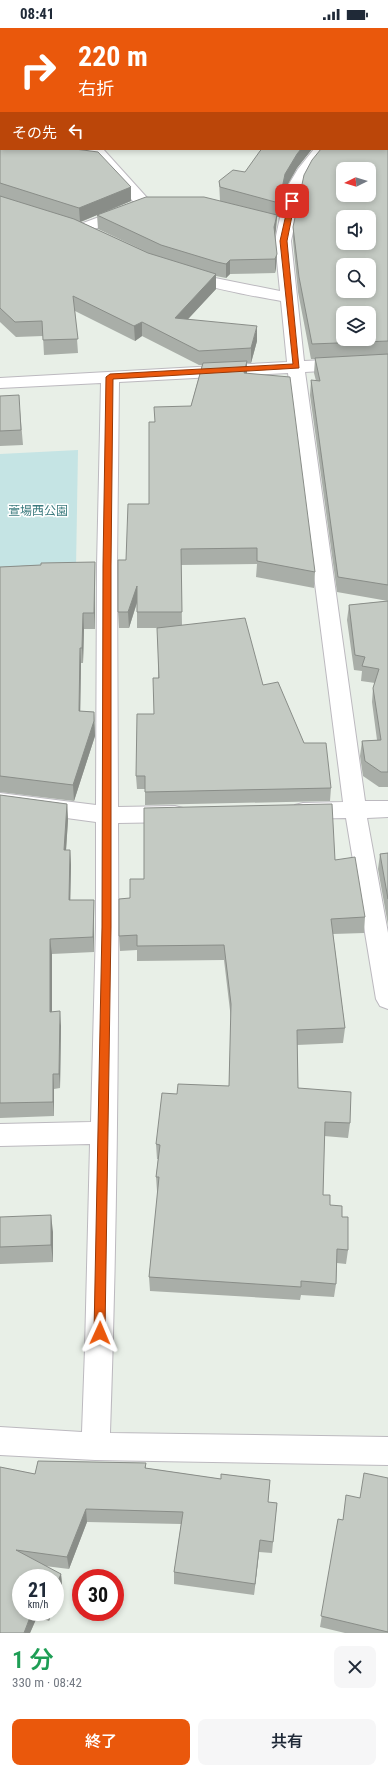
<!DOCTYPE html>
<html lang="ja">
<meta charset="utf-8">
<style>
body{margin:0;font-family:"Roboto Condensed","Noto Sans JP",sans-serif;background:#f6f6f7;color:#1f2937;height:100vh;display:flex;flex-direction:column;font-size:15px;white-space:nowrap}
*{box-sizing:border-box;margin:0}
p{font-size:13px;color:#747a83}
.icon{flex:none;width:22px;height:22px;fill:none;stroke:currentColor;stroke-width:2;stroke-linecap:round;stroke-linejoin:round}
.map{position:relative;height:1605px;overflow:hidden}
.side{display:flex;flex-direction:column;background:#fff;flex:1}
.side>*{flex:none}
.hud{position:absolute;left:0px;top:0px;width:388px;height:122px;box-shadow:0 2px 6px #0003;background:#ea580c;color:#fff;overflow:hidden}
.needle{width:26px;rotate:265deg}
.buttons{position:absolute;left:336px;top:134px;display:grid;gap:8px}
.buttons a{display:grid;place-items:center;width:40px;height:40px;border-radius:8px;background:#fff;box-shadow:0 2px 6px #0003;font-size:20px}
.speed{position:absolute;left:12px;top:1541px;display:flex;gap:8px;font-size:20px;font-weight:700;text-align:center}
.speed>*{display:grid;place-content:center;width:52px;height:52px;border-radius:50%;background:#fff;box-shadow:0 2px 6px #0003;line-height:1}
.speed small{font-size:10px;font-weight:400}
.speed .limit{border:6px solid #d22;background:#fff;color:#111}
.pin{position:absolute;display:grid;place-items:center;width:34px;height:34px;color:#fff;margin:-17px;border-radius:8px;box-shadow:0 2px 6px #0006}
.me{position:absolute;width:44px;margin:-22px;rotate:1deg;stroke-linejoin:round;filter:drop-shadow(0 0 3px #0008)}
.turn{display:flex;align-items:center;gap:14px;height:84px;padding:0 12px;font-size:18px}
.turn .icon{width:52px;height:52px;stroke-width:2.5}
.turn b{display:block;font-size:28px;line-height:34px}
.then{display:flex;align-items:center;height:38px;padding:0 12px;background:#0003;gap:8px;font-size:15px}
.round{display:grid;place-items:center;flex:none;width:42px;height:42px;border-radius:8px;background:#f6f6f7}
.summary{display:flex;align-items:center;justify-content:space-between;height:68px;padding:0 12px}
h1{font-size:24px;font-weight:600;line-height:30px;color:#1e9e55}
.action{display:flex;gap:8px;margin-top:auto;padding:8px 12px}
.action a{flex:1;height:46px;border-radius:8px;background:#ea580c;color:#fff;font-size:16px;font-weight:600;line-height:46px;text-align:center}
.action a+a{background:#f6f6f7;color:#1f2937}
.status{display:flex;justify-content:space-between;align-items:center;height:28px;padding:0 20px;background:#fff;direction:ltr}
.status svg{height:11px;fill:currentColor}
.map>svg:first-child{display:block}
.green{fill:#c5e4e4}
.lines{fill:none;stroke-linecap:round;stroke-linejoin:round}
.minor-casing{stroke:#bcb9bf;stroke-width:2}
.minor{fill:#fff;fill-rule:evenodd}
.wall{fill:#a9aea8;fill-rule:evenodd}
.shaded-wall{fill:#898d88}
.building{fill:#c4cac3;stroke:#898d88;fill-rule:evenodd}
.route{fill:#ea580c;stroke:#983908}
.labels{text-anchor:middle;stroke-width:3;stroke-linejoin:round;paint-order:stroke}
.park-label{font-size:12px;fill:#3c7b7e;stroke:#fff}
</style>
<div class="status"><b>08:41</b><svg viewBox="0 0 49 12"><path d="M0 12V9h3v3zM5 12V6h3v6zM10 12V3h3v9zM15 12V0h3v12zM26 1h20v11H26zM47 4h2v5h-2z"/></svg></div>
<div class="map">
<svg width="388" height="1605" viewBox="0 0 388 1605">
<rect width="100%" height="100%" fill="#e8efe7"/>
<!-- green -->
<path class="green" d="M78,422l-2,119 -76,3v-118z"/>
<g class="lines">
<!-- minor casing -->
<g class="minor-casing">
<path id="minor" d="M87,121h16l47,52 2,3 -2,3 -6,2 -6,-2z
M314,121h16l-20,24 -8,16 -11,52 13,120 84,-4v10l-83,5 60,429h23v16l-21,1 21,115v76l-8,-3 -4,-7 -30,-181 -43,1 -8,-2 -3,-6 3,-6 8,-2 40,-1 -55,-429 -169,9 -2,184 1,241 57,-1 8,2 3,6 -3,6 -8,2 -57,1c1,203 -1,407 -8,610l278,4v28l-293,-5 -95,-5v-28l82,5 3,-83 5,-205 -90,2v-22l91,-2 5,-195v-105l-96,-13v-16l96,12 1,-239 4,-183 -101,5v-10l287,-16 -6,-61c-17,-3 -93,-16 -100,-26l2,-3 6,-2 26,8 65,13 -5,-50 11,-52 12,-20z
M126,179l6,2 2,3 -2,3 -51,19 -6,-2 -2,-3 2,-3z"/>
</g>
<!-- minor -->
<use href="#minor" class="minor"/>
</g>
<!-- wall -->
<path class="wall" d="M0,0h388v573l-51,-9 -27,-197 1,-15 5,1 -2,-8 1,-14h-4l-13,-67 -5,-51v-14l94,-78v-120h-386v120h77h-1l54,38v14l-25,11 114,-11 -1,-20 26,-9 17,-23h50l-15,19 -12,21 -6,28h-2l-1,12 -1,6 1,33 -1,5 -45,1 -4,4 -10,-2v13l-28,30 69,22 -6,22h-4v10l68,199 -1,16 -58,-11 1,-13 -76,1 1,60 81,60 41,58 27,45 -1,13 -185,4v-16h-8l-1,-13 18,-62 4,-36 1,-50h-22v-25l-8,25h-10l-1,-16 8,-52 23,-56 5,-82 37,-16 11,-41h-3l-57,-29 -7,5 -60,-30 3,42 -34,2 -1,-19 -27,1 -16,-15zM97,187l1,14 53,25 -70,-32z
M0,368l20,14 3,35 -23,1z
M95,534v67h-11l-1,34h-2l-1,48 14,1 1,24 -21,65 -74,-9v-225z
M388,573v186h-9l-16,-11 -3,-20 2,-15 15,-1 -5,-38 1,-14 2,-5 -14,-2 1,-10 -8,-1 -7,-50 2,-15z
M0,767l67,9 1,16 -2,30h4l1,15 -1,35h24v52l-42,2v58l9,14 -1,62 -6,1v27l-54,2z
M388,825v72l-10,-56 2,-15z
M335,832l30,57 -1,16 -31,1 12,94 -2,15 -46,2 1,43 52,35 -2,15 -24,-2 -1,59 7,10 12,12 6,33 -2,14 -9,-1 -1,21 -2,13 -33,-2 -1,5 -150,-9 -1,-14 9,-86h-1l-1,-14 2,-18h-1l-1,-15 21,-50 52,-8 2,-67 -7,-59 -87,1v-11l-17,1 -1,-15 11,-38 14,-19z
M0,1189l53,15v30l-53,2z
M38,1433l108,2v5l75,11v-5l49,6 -2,22 9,1 -5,50 -13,-1 -5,43 -80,-11v-12l7,-48 -94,-2 -18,47 -24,-3 16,8 1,11 -7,19v-26h-34v34h31l-3,9 -12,-4 -7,16h-30v-166l35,7z
M388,1450v155h-43l-25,-6 18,-108 5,1z"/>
<!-- shaded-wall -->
<path class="shaded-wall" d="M301,121h11l-15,19 -12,21 -6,28v-14l6,-29 12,-20z
M131,159v14l-51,21 -1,-14z
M277,187l-1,14 -2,12v-14z
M277,226l-1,14 -1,5v-14z
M230,232v14l-4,4v-14z
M216,246v15l-40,43 -1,-14z
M142,294v14l-7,5 -1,-15z
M257,298v15l-6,22v-15z
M247,333v16l-3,-4z
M95,534v67l-1,-16z
M137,558v16l-8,26 -1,-16z
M83,585l1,16 -1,34 -1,-15z
M80,620l1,15 -1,63 -1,-15z
M94,684l1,24 -21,65 -1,-16z
M67,776l1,16 -3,45 -1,-15z
M70,822l1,15 -1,50 -1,-15z
M94,872v52l-1,-15z
M50,911l2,15v72l-2,-14z
M60,983l1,15 -1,62 -1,-14z
M53,1046l1,15v27l-1,-14z
M51,1187l2,17v30l-2,-17z
M86,1481l1,13 -18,47 -2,-12z
M260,1512l-1,12 -5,43 1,-11z
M61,1546l1,11 -7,19v-16z
M32,1584h4l1,5 -7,16h-6z
M47,1584h5l-3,9z"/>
<!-- building -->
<path class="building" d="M0,0h388v313l-76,3 -13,-67 -6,-50 11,-52 8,-15 9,-11h66v-120h-386v120h74l23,3 33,35 -52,21 -79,-25zM343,141h26v26h-26zM343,189h26v26h-26zM343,237h26v26h-26zM343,285h26v26h-26z
M262,121h39l-4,5 -12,20 -6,29 -59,-16 -1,-6 14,-11 12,2 15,-21z
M0,168l74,23 74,34 68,21 -41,44 82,8 -6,22 -52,3 -57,-29 -8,4 -61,-30 5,43 -35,1 -1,-19 -27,1 -15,-14z
M146,169h58l73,18 -3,12 3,27 -2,5 -45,1 -4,4 -9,-2 -56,-17 -64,-30z
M388,326v231l-50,-8 -27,-197 9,1 -5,-23z
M247,333l-3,12 46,4 25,195 -58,-11v-13l-76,1 1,63h-45v-26l-9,26h-10v-52h8l2,-56h21v-82h6l-1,-15 37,-1 12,-43z
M19,367l2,35 -21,1v-35z
M95,534l-1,51h-11l-1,35h-2l-1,63 15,1v9l-21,64 -73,-9v-209l41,-2v-2z
M388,573v171h-7l-16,-11 -3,-20 19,-1 -8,-52 6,-19 -17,-3 3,-9 -10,-2 -6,-50z
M245,590l18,67 15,-3 26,61h22l5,45 -186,4v-16h-9l1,-62h17l-1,-36h6l-2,-50z
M0,767l67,9 -3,46h6l-1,50h25l-1,37 -43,2v73l10,-1 -1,63h-6v28l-53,1z
M332,776l3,56 20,-3 10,60 -34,2 14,109 -48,2 1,58 53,4 -1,31 -25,-1 -2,73h7v10l12,1v11h6v33l-11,-1 -1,35 -35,-3v6l-152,-10 10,-100h-3l4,-32 -4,-1 6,-51 15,1 1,-10 51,2 2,-82 -7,-59 -87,1v-11l-18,1v-37l11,-1v-19h14v-71z
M388,825v46l-8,-45z
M51,1187v30l-51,2v-30z
M38,1433l108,2 -1,5 76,11v-5l49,6 -2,22 9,1 -4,39 -13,-2 -5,44 -81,-12 9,-60 -97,-3 -19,48 -51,-7 45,24 -6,14v-10h-34v34h11l-8,21h-24v-166l35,7z
M364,1445l24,5v154l-67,-16 17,-97 5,1 3,-25 14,3z"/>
<!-- route -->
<path class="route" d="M292,171l3,2 -8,40 12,127 -186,11 -2,187v361l-6,406 -2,4 -3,1 -4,-1 -2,-4 8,-406 1,-361 3,-189 4,-3 183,-10 -13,-123 9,-40z"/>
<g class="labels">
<!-- park labels -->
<g class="park-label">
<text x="38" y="487">萱場西公園</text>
</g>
</g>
</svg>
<div class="buttons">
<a><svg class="needle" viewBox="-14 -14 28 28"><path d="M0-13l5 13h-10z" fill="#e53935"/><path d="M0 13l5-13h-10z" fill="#747a83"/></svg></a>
<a><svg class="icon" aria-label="sound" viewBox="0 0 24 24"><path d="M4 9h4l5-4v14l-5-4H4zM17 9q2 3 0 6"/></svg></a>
<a><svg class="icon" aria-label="search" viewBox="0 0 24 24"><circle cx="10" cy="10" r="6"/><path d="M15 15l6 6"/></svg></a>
<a><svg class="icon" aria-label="layers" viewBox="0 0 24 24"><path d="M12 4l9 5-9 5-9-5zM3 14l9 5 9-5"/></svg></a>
</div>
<div class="speed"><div>21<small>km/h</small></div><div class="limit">30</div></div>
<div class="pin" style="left:292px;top:173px;background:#d93025"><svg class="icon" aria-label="arrive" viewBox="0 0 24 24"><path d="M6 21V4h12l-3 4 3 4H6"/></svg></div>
<svg class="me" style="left:100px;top:1305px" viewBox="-20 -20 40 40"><path d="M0-17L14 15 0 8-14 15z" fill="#ea580c" stroke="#fff" stroke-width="4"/></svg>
<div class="hud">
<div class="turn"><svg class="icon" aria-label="right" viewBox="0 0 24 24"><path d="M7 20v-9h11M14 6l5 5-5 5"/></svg><div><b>220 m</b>右折</div></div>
<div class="then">その先<svg class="icon" aria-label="left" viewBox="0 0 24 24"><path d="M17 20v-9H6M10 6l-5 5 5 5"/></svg></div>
</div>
</div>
<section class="side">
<div class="summary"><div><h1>1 分</h1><p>330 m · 08:42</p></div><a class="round"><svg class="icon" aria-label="close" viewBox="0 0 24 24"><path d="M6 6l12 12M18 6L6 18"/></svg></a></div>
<div class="action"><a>終了</a><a>共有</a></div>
</section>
